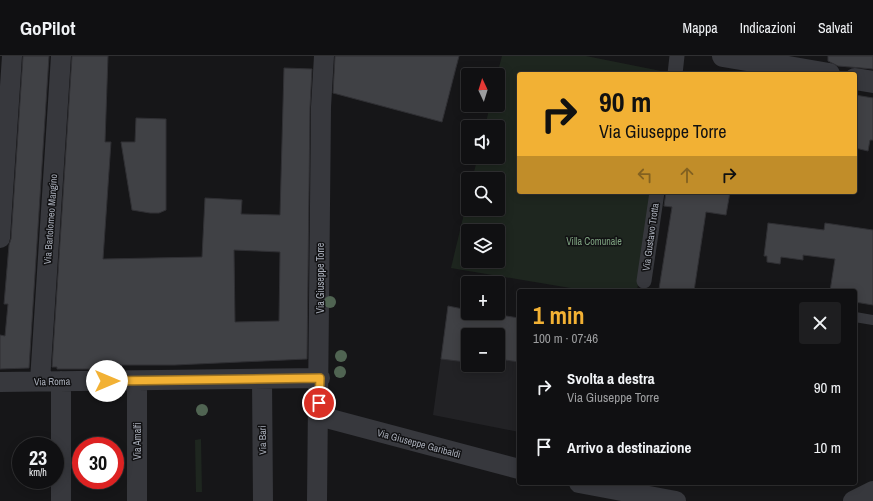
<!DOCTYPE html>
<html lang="it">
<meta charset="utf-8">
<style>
body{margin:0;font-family:"Archivo Narrow",sans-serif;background:#1e1e20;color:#f1f3f6;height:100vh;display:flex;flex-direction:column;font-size:15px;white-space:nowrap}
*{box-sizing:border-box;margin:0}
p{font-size:13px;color:#9c9d9f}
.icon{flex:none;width:22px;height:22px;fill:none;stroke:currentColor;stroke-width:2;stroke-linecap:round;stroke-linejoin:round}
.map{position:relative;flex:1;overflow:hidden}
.panel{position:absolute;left:517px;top:233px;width:340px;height:196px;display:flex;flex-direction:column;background:#101012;border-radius:4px;box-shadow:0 2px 10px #0003,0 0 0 1px #303032}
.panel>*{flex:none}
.top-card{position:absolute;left:517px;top:16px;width:340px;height:122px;border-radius:4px;box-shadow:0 2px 10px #0003,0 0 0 1px #303032;background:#f2b134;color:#111;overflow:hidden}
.needle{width:26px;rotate:356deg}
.tools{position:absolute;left:461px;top:12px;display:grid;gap:8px}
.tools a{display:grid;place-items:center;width:44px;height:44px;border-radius:4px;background:#101012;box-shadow:0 2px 10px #0003,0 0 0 1px #303032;font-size:20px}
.speed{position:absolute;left:12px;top:381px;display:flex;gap:8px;font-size:20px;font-weight:700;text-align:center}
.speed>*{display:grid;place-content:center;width:52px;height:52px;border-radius:50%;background:#101012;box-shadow:0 2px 10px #0003,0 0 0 1px #303032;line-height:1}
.speed small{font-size:10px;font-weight:400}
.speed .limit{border:6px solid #d22;background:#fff;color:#111}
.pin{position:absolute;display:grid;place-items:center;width:34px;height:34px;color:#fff;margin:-17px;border:2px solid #fff;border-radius:50%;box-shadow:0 1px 4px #0007}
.me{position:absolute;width:44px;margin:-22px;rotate:90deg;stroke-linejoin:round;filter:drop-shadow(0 0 3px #0008)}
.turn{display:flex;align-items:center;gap:14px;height:84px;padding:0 16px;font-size:18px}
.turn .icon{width:52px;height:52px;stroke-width:2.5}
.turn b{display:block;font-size:28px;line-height:34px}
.lanes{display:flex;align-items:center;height:38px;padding:0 16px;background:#0003;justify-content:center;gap:20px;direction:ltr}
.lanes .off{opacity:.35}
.round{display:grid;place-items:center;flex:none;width:42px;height:42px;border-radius:4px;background:#1e1e20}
.summary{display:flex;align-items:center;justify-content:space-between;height:68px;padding:0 16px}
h1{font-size:24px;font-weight:800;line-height:30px;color:#f2b134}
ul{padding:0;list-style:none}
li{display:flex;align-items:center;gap:12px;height:60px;padding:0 16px}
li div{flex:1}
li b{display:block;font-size:15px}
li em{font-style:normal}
header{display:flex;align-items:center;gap:24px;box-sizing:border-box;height:56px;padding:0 20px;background:#101012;border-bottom:1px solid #303032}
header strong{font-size:19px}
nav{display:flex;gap:22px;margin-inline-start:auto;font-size:14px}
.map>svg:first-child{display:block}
.built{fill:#222225;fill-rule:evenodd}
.green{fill:#1e261f;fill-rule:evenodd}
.building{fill:#404145;stroke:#303034;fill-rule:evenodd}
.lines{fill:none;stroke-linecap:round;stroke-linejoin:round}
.service{stroke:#37383d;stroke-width:10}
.pedestrian{stroke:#37383d;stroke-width:15}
.minor{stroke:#37383d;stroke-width:20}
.tertiary{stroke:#37383d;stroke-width:22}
.tree{fill:#506452}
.route-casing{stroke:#9d7322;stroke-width:10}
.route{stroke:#f2b134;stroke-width:7}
.labels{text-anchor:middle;stroke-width:3;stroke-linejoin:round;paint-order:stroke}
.street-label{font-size:10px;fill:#a8adb8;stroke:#111113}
.park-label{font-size:10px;fill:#7fa381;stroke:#111113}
</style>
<header>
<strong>GoPilot</strong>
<nav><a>Mappa</a><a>Indicazioni</a><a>Salvati</a></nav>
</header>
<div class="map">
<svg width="873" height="445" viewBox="0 0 873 445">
<rect width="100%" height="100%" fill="#161618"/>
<!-- built -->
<path class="built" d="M448,250l20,4v3h19l32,5v114l-86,-17zM468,279h30v30h-30z"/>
<!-- green -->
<path class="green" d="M502,0h84l75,15 -1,3h-141v118h133l-15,99h-49l-137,-23 17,-71v12h30v-30h-26l6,-22h20v-30h-13l5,-22h8l-1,-30zM468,175h30v30h-30z
M201,383l1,53h-6l-1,-52z"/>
<!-- building -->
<path class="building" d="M23,0h26l-20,312 -29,1v-34l5,1 3,-32h-4l5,-59 2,-6z
M72,0h36l-3,86h6l-8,117 99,-2 3,-59 37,2 -1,14 39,1 4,-147 28,1 -2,38 -3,252 -132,6h-71v4h-47v-2h-5zM234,194l46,2 -1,69 -44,1z
M335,0h124l-17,66 -109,-29z
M828,0h45v13l-35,-3 -10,-5z
M855,39l18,3v42h-3l-2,11 -13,-3z
M136,62l30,1v91l-7,3h-9l-18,-3 -11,-68h14z
M666,136h64l-4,23 -20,-3 -12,79 -35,-2 13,-82 -8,-1z
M768,167l56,7 1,-7 48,7v75l-18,-3v-11h-25l5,-32 -32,-4v5l-22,-3 -1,7 -13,-2v-6h-3z
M448,250l20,4v3h19l32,5v44l-21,-3v-24h-30l-2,27 -25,-3z"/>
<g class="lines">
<!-- service -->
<path class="service" d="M855,261l18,3"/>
<!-- pedestrian -->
<path class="pedestrian" d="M675,18l2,-18
M644,225l13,-89"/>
<!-- minor -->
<path class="minor" d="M0,182l12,-182
M262,323l1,122
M40,325l21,-325
M61,325v120
M137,325v120
M0,326l320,-4
M319,360l200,53
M579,427l97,18
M317,445l4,-394 3,-51
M853,445l20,-10"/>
<!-- tertiary -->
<path class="tertiary" d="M723,0l106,18
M855,23l18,3"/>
</g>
<!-- trees -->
<g class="tree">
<circle cx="330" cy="246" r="6"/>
<circle cx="341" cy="300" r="6"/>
<circle cx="340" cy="316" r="6"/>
<circle cx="202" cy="354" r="6"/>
</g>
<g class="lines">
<!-- route casing -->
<g class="route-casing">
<path id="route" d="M107,325l213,-3 -1,25"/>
</g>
<!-- route -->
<use href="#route" class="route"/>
</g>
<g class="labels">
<!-- street labels -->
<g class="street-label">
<text transform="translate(50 163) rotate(-86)" y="4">Via Bartolomeo Mangino</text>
<text transform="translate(650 181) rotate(-82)" y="4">Via Gustavo Trotta</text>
<text transform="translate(320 222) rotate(-90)" y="4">Via Giuseppe Torre</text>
<text transform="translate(52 325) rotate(-1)" y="4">Via Roma</text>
<text transform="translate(262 384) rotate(-91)" y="4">Via Bari</text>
<text transform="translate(137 385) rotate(-90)" y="4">Via Amalfi</text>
<text transform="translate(419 387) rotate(15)" y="4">Via Giuseppe Garibaldi</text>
</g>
<!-- park labels -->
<g class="park-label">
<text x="594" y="189">Villa Comunale</text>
</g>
</g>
</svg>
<div class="tools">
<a><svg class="needle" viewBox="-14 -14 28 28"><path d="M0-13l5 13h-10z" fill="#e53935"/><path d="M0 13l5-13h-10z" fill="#9c9d9f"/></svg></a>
<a><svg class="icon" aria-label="sound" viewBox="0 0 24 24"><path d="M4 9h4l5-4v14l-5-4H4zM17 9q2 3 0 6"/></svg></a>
<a><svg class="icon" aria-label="search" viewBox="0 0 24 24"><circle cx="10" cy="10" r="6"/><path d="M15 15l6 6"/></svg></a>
<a><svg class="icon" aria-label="layers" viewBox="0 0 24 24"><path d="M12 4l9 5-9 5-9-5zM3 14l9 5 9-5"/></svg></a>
<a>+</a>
<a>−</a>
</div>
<div class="speed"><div>23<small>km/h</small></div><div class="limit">30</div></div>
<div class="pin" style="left:319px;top:347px;background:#d93025"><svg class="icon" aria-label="arrive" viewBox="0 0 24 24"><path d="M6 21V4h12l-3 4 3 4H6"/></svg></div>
<svg class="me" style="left:107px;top:325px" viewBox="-20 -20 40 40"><circle r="19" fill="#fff"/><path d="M0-13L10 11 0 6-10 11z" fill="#f2b134"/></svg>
<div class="top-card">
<div class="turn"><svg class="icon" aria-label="right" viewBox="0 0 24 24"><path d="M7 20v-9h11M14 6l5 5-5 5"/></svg><div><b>90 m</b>Via Giuseppe Torre</div></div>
<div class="lanes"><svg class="icon off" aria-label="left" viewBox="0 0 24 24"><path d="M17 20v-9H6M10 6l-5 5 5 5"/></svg><svg class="icon off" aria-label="ahead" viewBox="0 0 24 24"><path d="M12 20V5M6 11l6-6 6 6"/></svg><svg class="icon" aria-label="right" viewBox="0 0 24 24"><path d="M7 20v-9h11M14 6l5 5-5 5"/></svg></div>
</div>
<section class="panel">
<div class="summary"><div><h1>1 min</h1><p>100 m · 07:46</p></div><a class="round"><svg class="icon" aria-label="close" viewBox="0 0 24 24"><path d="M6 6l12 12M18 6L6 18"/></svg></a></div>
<ul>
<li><svg class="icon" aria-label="right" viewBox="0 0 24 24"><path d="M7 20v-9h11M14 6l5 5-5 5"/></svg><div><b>Svolta a destra</b><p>Via Giuseppe Torre</p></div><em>90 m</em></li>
<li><svg class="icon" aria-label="arrive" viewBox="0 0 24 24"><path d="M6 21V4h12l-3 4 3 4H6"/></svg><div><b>Arrivo a destinazione</b></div><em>10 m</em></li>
</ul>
</section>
</div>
